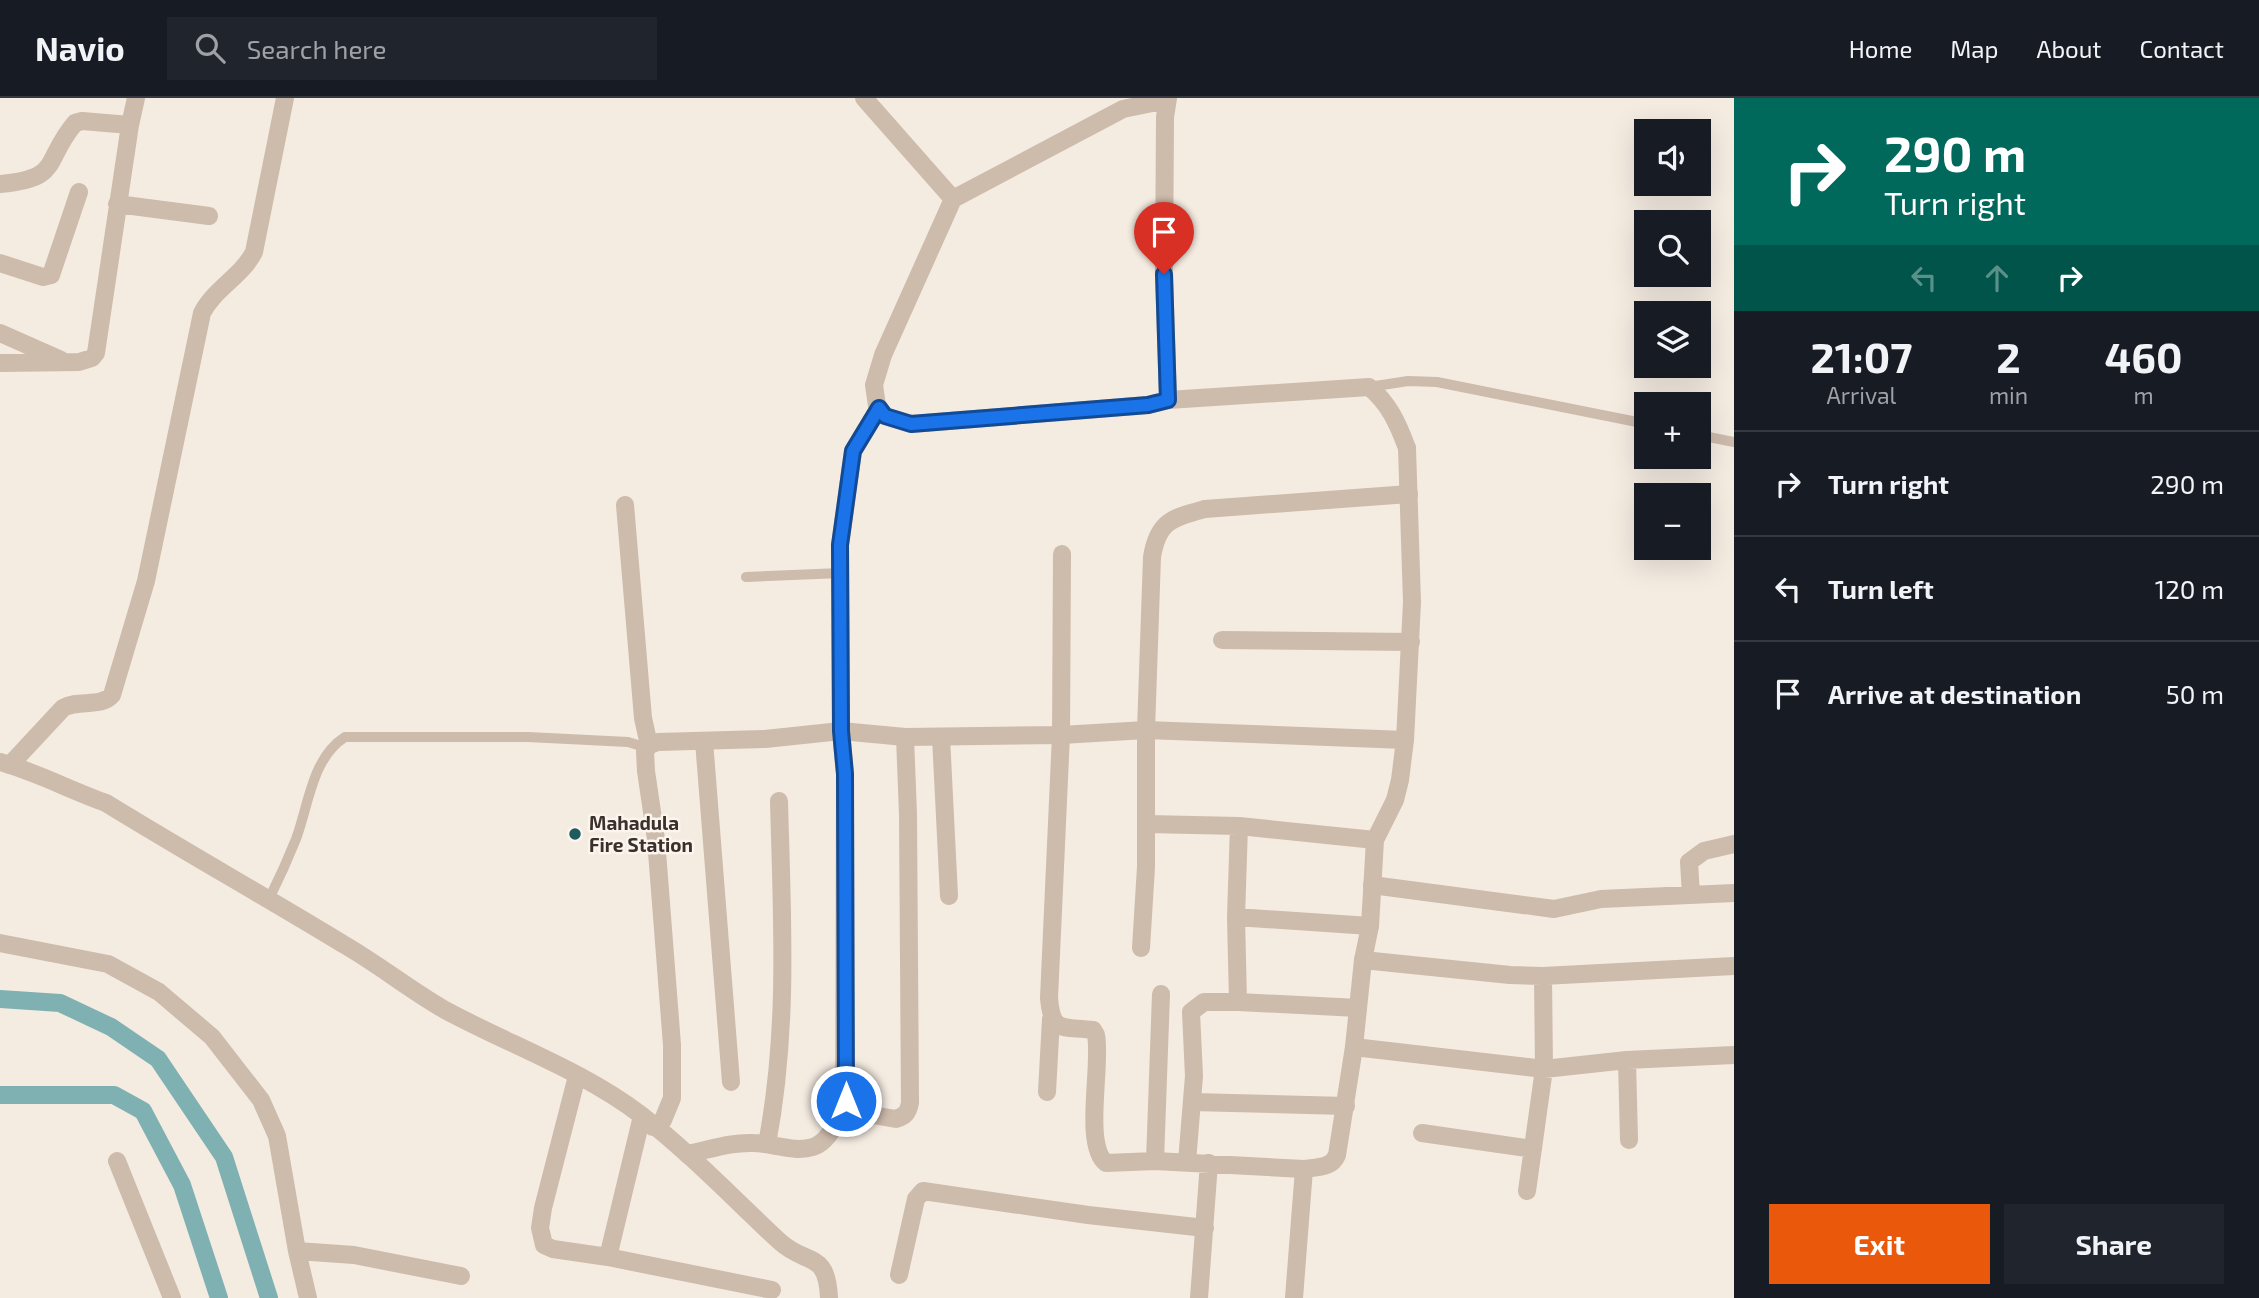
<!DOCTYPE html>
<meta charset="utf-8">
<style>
body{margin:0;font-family:"Exo 2",sans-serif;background:#20242c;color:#f1f3f6;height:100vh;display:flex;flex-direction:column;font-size:26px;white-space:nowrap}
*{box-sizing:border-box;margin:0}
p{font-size:23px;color:#9ea1a6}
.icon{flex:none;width:38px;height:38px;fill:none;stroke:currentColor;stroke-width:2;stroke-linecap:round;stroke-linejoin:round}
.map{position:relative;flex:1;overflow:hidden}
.details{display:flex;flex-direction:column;background:#171b24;width:525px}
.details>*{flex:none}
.banner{background:#00695c;color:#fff;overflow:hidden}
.buttons{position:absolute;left:1634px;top:21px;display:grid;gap:14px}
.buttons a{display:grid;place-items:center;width:77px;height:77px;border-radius:0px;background:#171b24;box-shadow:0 7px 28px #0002;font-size:35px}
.pin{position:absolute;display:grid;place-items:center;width:60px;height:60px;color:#fff;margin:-72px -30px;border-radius:50% 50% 50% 0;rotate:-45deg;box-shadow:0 0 7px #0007}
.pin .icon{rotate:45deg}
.me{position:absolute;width:77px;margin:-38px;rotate:0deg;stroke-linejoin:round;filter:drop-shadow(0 0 5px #0008)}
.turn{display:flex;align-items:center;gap:24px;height:147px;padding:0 35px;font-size:32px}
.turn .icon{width:91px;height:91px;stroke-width:2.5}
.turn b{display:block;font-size:49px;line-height:60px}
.lanes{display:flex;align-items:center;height:66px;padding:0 35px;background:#0003;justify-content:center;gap:35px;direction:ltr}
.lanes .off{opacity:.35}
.eta{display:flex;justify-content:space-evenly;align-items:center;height:119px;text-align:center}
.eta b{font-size:42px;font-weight:700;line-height:49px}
.cta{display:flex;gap:14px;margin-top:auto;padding:14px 35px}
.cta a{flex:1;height:80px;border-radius:0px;background:#ea580c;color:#fff;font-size:28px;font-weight:700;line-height:80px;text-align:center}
.cta a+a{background:#20242c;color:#f1f3f6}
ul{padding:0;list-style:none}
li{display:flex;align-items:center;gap:21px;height:105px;padding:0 35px;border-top:2px solid #363941}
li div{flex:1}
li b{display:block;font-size:26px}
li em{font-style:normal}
header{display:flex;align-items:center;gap:42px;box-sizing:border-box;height:98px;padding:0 35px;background:#171b24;border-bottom:2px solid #363941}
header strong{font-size:33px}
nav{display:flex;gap:38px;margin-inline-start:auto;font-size:24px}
.search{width:490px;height:63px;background:#20242c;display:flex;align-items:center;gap:18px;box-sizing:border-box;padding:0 24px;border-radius:0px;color:#9ea1a6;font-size:26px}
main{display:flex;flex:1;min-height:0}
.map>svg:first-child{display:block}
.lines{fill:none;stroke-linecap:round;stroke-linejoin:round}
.canal{stroke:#7fb0b2;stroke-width:18}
.service{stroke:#cdbbac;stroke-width:10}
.minor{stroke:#cdbbac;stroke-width:18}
.tertiary{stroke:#cdbbac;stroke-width:18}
.route-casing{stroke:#114b97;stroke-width:18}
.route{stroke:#1a73e8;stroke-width:12}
.poi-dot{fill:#1f5a5e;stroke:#fbf5ee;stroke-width:2.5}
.labels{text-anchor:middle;stroke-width:5;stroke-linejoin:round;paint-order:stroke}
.poi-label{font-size:19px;font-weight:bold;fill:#3b302b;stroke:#fbf5ee;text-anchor:start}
</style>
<header>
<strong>Navio</strong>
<div class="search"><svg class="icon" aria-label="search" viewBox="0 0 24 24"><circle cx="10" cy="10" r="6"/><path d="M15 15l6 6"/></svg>Search here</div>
<nav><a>Home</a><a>Map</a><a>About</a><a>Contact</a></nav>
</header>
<main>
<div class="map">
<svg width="1734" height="1200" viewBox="0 0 1734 1200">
<rect width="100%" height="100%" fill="#f4ebe1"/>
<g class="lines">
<!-- canal -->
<path class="canal" d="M0,901l60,4 51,24 47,32 66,98 45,141
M0,997h114l29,16 39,74 37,113"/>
<!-- service -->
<path class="service" d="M1369,289l39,-6 29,1 210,42
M1699,337l35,7
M746,479l95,-4
M269,801c10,-20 19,-40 27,-60 13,-35 16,-81 49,-102h183l100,5 10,3 7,7"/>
<!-- minor -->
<path class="minor" d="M864,0l89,101 -70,156 -9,30 3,21 8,10 26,8 237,-19 20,-5 201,-13c20,16 29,37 38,61
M1168,0l-3,19 -1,157 4,126
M0,86c62,-5 43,-23 75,-61l7,-2 48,4
M953,101l170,-90 44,-9
M117,106l92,12
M0,165l43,14 8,-2 28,-83
M0,235l61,27
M0,265l79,-1 13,-4 4,-5 34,-228 6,-27
M625,407l18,213 6,27
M1062,456l-1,181 -12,263c3,36 13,28 44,32l3,5c6,30 -13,110 10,128l49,-2 149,8
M1222,542l189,2
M941,639l8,159
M704,643l27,341
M10,667l53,-57c15,-9 38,0 49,-13l34,-114 56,-268c12,-24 40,-37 52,-61l31,-154
M1147,726l92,2 136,14
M1239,728l-3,91 2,85 120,6
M1372,787l182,24 47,-10 133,-6
M1691,797l-2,-33 15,-11 30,-7
M1236,819l134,9
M0,845l108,21 51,28 53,45 49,63 16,36 20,115 11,47
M1141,850l5,-81v-137l6,-173c6,-36 20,-39 53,-48l204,-15
M1363,862l147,15 33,1 191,-10
M1354,949l190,22 83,-9 107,-5
M1627,962l2,80
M577,978l-34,132 -3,20 4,17 9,4 55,8 164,33
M1047,994l4,-73
M1192,1004l154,4
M844,1012l52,9c9,-3 12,-6 14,-16l-2,-289 -3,-77
M1422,1035l111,16
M767,1046c22,-116 15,-226 12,-343
M687,1056c22,-4 43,-12 66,-11 19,0 41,10 60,4 15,-5 23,-24 31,-37l1,-336 -4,-43 -1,-186 13,-94 26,-43
M117,1063l55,137
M1155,1063l6,-167
M1187,1064l7,-86 -3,-64 13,-10h34
M1527,1093l17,-122 -1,-93
M297,1153l57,4 107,21
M608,1159l34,-141
M899,1177l17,-76 7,-8 165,24 117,13
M1199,1200l10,-135"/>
<!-- tertiary -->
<path class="tertiary" d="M0,664c36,10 70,28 106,41 78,48 158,93 237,141 35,20 67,46 102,66 65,35 137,60 196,105 49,38 92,83 137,125 28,27 49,9 51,58
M653,1029l10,-7 9,-22v-53l-16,-206 -10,-68 -1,-19 4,-7 9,-3 107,-3 76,-8 64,6 156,-2 85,-5 259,10
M1294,1200l10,-129c13,-2 28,-1 33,-14l17,-108 9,-87 7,-34 5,-86 20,-40 5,-20 5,-40 7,-138 -5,-154"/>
</g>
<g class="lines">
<!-- route casing -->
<g class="route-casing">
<path id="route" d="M846,1003l-1,-327 -4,-43 -1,-186 13,-94 26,-43 6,8 26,8 237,-19 20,-5 -4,-126"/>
</g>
<!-- route -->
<use href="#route" class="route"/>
</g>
<!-- markers -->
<circle class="poi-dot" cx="575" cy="736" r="7"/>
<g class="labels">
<!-- poi labels -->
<g class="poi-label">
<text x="589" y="732">Mahadula<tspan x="589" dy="22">Fire Station</tspan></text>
</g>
</g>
</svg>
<div class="buttons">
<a><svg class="icon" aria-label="sound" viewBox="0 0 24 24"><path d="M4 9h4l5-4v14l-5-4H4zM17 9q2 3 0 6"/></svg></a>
<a><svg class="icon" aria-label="search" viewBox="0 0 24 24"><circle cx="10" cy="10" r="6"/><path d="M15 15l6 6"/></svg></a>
<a><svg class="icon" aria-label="layers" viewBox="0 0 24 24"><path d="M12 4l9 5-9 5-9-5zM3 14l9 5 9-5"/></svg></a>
<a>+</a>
<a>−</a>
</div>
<div class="pin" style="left:1164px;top:176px;background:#d93025"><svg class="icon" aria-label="arrive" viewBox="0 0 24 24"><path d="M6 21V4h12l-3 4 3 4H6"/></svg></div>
<svg class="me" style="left:846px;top:1003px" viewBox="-20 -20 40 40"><circle r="17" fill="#1a73e8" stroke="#fff" stroke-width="3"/><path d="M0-11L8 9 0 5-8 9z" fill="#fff"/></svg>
</div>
<section class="details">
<div class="banner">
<div class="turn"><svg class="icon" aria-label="right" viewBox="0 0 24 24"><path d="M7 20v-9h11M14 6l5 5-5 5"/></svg><div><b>290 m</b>Turn right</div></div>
<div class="lanes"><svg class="icon off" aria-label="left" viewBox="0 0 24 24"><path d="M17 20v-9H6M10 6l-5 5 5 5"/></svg><svg class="icon off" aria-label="ahead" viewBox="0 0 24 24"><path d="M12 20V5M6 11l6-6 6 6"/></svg><svg class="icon" aria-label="right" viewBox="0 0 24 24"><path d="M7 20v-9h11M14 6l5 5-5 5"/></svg></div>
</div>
<div class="eta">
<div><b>21:07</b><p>Arrival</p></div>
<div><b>2</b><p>min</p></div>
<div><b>460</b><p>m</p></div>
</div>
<ul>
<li><svg class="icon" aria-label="right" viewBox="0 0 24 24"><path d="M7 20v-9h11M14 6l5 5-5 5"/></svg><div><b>Turn right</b></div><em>290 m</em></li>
<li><svg class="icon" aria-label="left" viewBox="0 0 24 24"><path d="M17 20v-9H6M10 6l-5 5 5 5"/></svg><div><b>Turn left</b></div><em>120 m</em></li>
<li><svg class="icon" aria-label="arrive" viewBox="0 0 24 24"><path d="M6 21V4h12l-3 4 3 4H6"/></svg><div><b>Arrive at destination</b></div><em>50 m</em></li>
</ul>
<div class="cta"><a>Exit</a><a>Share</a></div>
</section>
</main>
